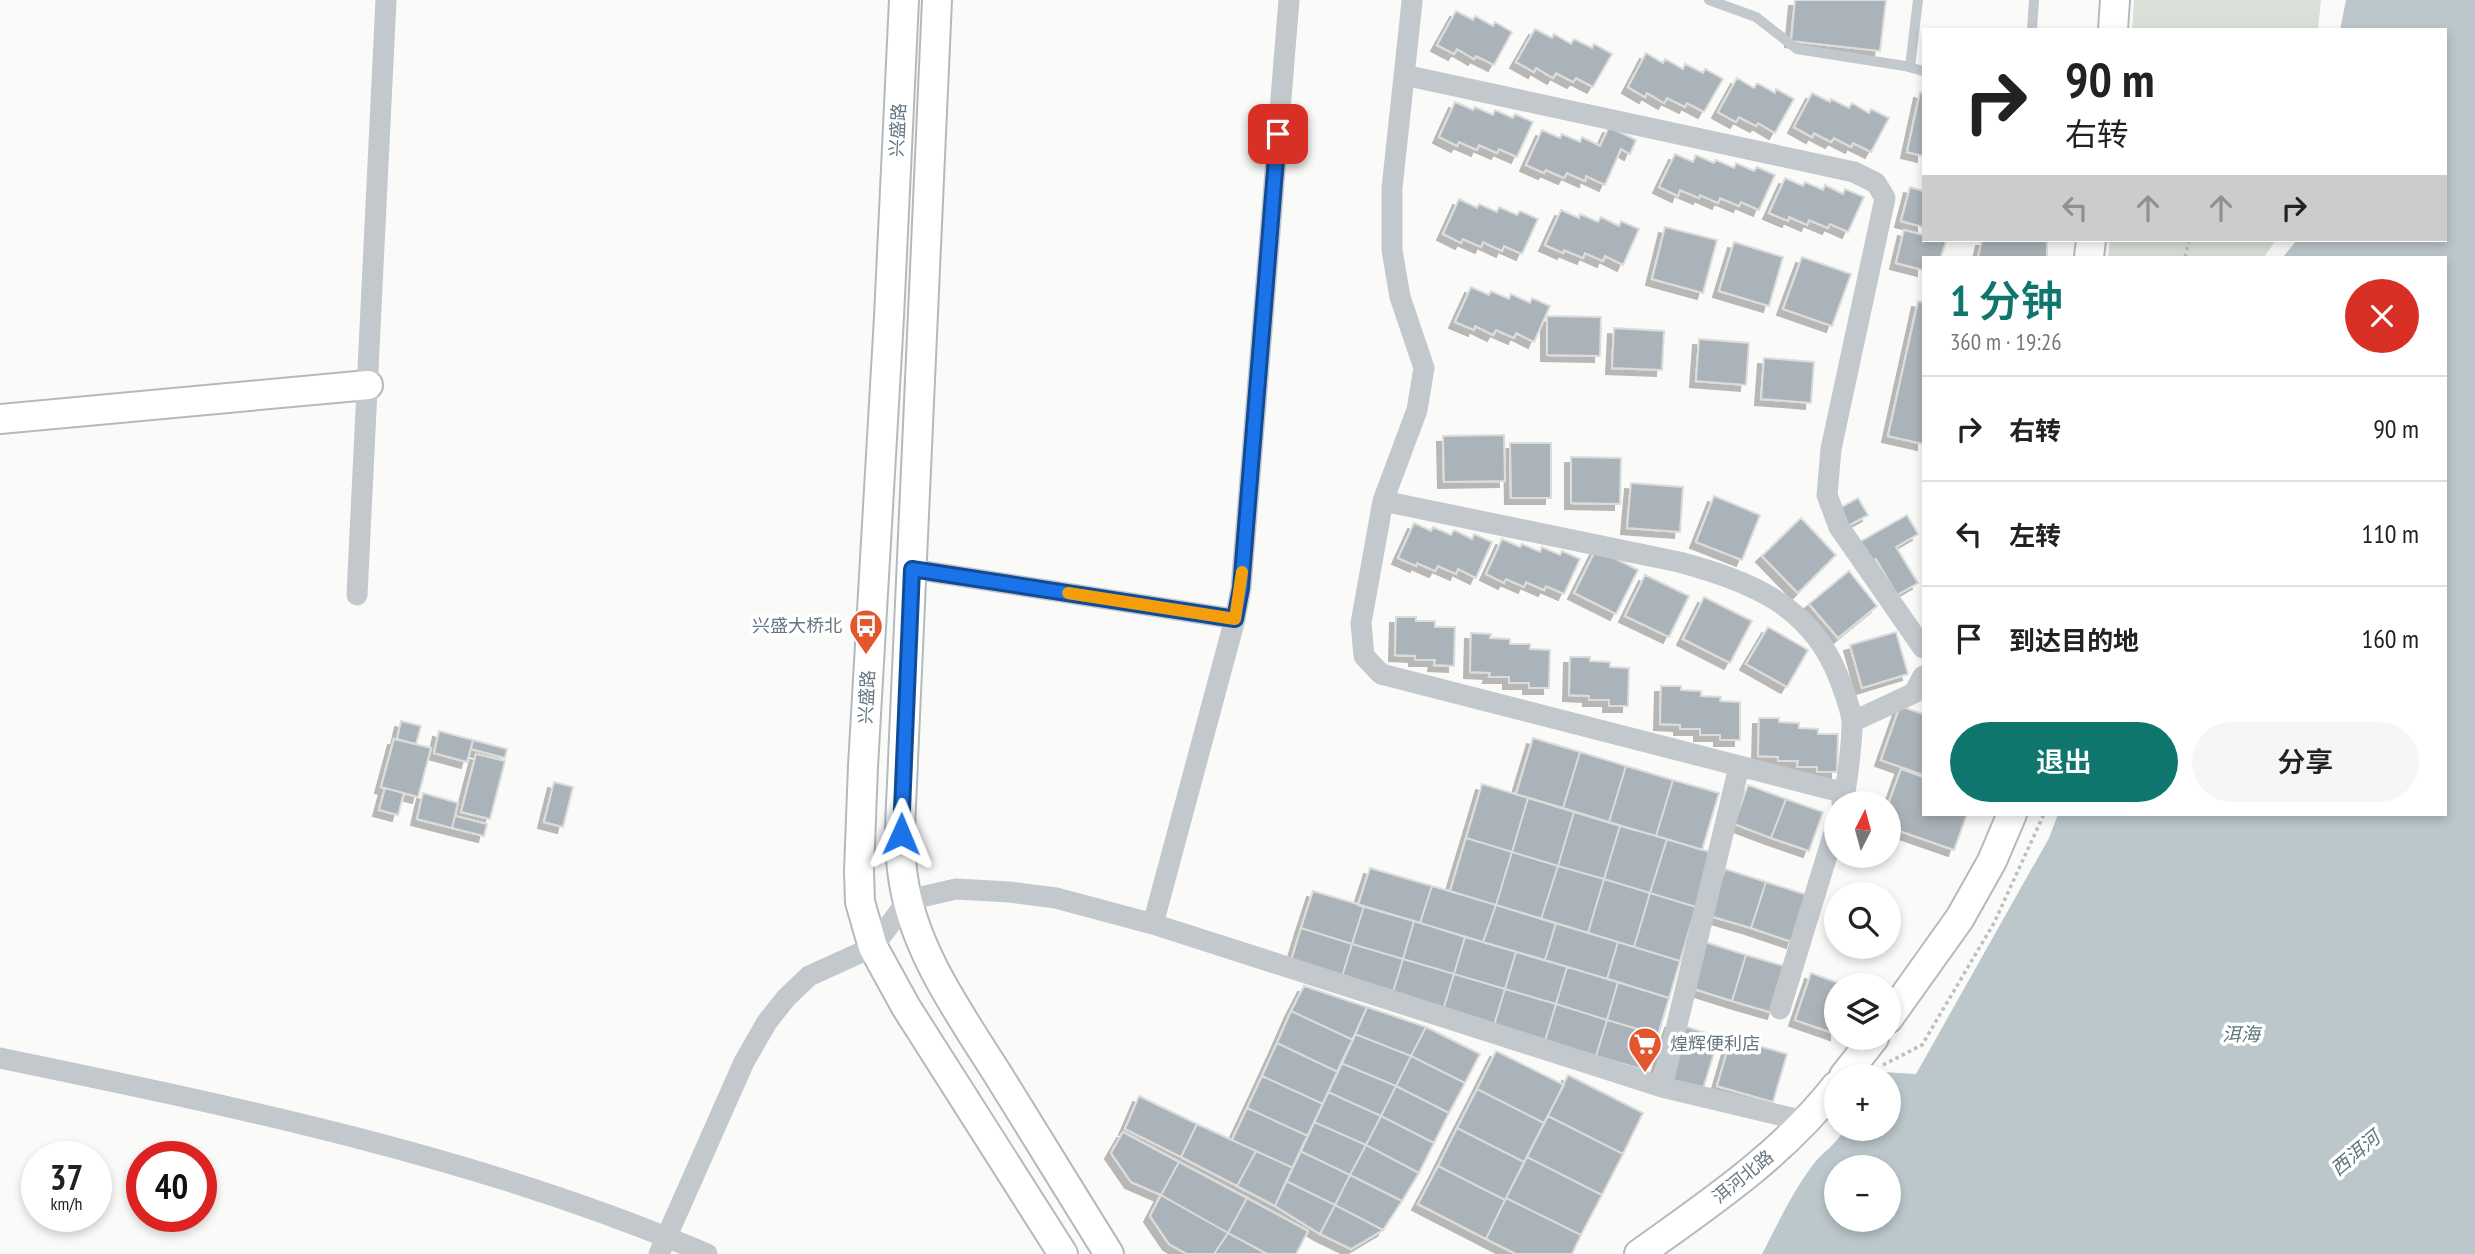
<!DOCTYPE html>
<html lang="zh">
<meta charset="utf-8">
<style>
body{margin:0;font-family:"PT Sans Narrow","Noto Sans SC",sans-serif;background:#f6f6f6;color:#222;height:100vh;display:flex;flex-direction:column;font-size:26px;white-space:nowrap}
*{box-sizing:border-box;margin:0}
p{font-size:23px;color:#767676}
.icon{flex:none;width:38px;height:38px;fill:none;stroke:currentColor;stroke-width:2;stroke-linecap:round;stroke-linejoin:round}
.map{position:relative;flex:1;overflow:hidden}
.sheet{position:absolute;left:1922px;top:256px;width:525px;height:560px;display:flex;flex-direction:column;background:#fff;border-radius:0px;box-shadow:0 4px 10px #0003}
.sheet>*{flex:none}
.hud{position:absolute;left:1922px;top:28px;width:525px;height:214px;border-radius:0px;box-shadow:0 4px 10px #0003;background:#fff;color:#222;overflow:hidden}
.needle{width:46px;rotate:6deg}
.buttons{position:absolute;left:1824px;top:791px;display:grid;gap:14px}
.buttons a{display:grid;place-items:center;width:77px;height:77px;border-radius:50%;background:#fff;box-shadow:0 4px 10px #0003;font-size:35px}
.speed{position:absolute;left:21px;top:1141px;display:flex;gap:14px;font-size:35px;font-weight:700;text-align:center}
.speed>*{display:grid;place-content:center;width:91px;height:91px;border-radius:50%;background:#fff;box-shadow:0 4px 10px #0003;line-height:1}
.speed small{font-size:18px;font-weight:400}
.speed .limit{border:10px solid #d22;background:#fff;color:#111}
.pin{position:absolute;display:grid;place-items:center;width:60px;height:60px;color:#fff;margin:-30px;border-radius:14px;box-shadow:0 4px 10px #0006}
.me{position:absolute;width:77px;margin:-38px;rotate:1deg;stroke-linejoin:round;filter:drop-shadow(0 0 5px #0008)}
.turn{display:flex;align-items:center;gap:24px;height:147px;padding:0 28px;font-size:32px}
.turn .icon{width:91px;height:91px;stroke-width:2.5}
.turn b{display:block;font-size:49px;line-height:60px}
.lanes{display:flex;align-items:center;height:66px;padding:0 28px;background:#0003;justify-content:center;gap:35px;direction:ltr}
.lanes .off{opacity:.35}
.round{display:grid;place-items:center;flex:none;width:74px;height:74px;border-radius:37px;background:#f6f6f6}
.overview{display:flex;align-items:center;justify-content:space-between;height:119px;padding:0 28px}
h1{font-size:42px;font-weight:600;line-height:52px;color:#0f766e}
.cta{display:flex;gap:14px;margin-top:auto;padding:14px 28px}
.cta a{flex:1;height:80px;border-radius:42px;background:#0f766e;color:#fff;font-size:28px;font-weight:600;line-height:80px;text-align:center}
.cta a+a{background:#f6f6f6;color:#222}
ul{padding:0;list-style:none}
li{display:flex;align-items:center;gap:21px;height:105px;padding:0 28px;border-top:2px solid #e0e0e0}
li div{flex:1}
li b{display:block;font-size:26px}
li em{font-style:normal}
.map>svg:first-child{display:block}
.green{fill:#dadfd7}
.water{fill:#bbc7cb;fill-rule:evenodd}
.building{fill:#aab3b9;stroke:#dcdcda;stroke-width:2;filter:url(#shadow)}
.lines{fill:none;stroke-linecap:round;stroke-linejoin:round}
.secondary-casing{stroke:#b3babf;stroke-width:32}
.path{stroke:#bbbfc2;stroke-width:3.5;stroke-dasharray:3.5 3.5;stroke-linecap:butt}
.lane{stroke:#c3c8cc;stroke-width:10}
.street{stroke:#c3c8cc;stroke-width:21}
.secondary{stroke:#fff;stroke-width:28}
.route-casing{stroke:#114b97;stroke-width:18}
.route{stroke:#1a73e8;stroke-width:12}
.slow{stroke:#f59e0b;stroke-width:12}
.labels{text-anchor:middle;stroke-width:7;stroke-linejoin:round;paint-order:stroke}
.street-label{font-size:18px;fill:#657683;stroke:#fff}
.poi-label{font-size:18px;fill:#657683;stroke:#fff;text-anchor:end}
.water-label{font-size:19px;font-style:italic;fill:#60757c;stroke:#fff}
</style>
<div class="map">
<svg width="2475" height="1254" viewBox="0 0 2475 1254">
<defs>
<filter id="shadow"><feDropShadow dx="-6" dy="6" stdDeviation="0" flood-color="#0004"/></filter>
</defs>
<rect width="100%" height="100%" fill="#fafaf8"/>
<!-- green -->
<path class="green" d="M2134,0h187l-3,30h-186z
M2110,240h166l-12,17h-156z"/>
<!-- water -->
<path class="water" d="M2346,0h129v1254h-713c15,-29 30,-61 50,-88 11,-15 22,-19 33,-37h43v-53h-11l5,-4 34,2 133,-236 9,-24h387v-557h-162l14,-17h148v-210h-105zM1888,1167v53h-52v-53z"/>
<!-- building -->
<path class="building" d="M1795,0h91l-6,51 -89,-10z
M1456,11l17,9 2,-4 18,10 2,-4 17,10 -18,33 -18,-9 -2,3 -17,-10 -3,5 -17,-9z
M1535,29l17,9 2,-4 17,10 3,-5 18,9 2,-4 18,10 -19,33 -17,-9 -3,4 -17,-9 -3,5 -17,-10 -2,4 -18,-10z
M1646,53l17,10 2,-4 18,10 2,-5 18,9 2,-4 18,10 -19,33 -17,-9 -2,4 -18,-9 -3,5 -17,-10 -2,4 -17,-10z
M1737,78l17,10 3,-5 18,10 1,-4 18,10 -19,34 -17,-10 -2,3 -17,-9 -3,5 -18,-10z
M1920,92l3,1v63l-16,-4z
M1812,93l18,9 1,-3 18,9 3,-5 17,10 2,-4 18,9 -18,34 -18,-9 -2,4 -17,-9 -3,4 -17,-9 -2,4 -18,-10z
M1455,102l18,8 2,-3 18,8 2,-5 18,8 2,-4 18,8 -16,35 -18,-8 -2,4 -18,-8 -2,5 -18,-8 -2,4 -18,-9z
M1609,127l27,13 -6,14 -9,-5 -16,36 -19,-9 -1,5 -18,-8 -3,5 -18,-8 -2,3 -18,-8 16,-35 18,8 2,-4 18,8 2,-5 18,9z
M1675,154l18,8 3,-7 18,8 2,-3 18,8 2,-5 18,8 3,-4 18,8 -16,35 -18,-8 -2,4 -19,-8 -2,5 -18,-8 -1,3 -19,-8 -2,6 -19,-9z
M1785,178l18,8 2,-4 18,8 2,-5 18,9 2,-5 19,8 -16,35 -18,-8 -2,4 -19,-8 -2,5 -18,-8 -1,4 -19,-8z
M1910,187l13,4v36l-22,-6z
M1459,199l18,9 2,-4 18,8 2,-5 18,8 3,-4 18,8 -16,35 -18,-8 -2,5 -19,-9 -2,5 -18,-8 -2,4 -18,-9z
M1561,210l18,8 1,-4 18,8 3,-5 18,9 2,-5 18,8 -16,36 -18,-9 -2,5 -18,-8 -2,5 -19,-8 -1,3 -18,-8z
M1665,227l52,13 -14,53 -51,-14z
M1904,230l19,5v5l23,1 -5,16h-18v13l-27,-7z
M1982,240h65v17h-69z
M1734,242l49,15 -14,49 -50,-15z
M1802,257l49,17 -19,52 -49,-17z
M1471,287l18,8 2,-4 18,8 2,-5 19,9 2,-5 18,8 -16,36 -18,-9 -2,5 -18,-8 -3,5 -18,-9 -1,4 -19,-8z
M1918,301l5,1v142l-35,-8z
M1547,316l54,1 -1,39 -53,-1z
M1614,328l50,3 -2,39 -50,-2z
M1699,339l50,4 -3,42 -50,-4z
M1764,358l50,4 -3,41 -50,-4z
M1504,435l1,46 -61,1 -1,-46z
M1510,443h41v55h-40z
M1571,457l50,1 -1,46 -49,-1z
M1631,483l52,4 -3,45 -53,-4z
M1714,496l46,19 -18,45 -46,-18z
M1858,498l10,17 -20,11 -10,-17z
M1907,515l11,19 -22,13 22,36 -21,12 -21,-36 -9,4 -11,-19z
M1801,518l35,37 -38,38 -36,-37z
M1414,523l17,8 2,-4 18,8 3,-5 18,9 2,-5 18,8 -16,36 -18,-9 -2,5 -18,-8 -3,5 -18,-8 -1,3 -18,-8z
M1502,539l18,8 2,-3 18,8 2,-5 18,8 2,-4 18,8 -16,35 -18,-8 -2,4 -18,-8 -2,5 -18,-8 -2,4 -18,-9z
M1596,549l42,21 -22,44 -42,-21z
M1849,571l28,35 -39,32 -29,-34z
M1645,575l44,21 -20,41 -44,-21z
M1704,597l48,24 -22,42 -47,-24z
M1396,617h20v4h19v6h20l-1,39 -20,-1 1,-5h-20v-4l-20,-1z
M1768,627l40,23 -21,37 -41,-23z
M1896,632l12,42 -46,14 -12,-43z
M1471,633l20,1 -1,4 20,1v5h20v5l20,1 -1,38h-20v-5h-20v-6h-20l1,-4 -20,-1z
M1570,657h20v4l20,1v5l19,1 -1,38h-19v-6h-20v-4l-20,-1z
M1661,686h20v4l20,1v5l20,1 -1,4 20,1v38h-20v-5h-20v-6h-20v-4l-20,-1z
M1900,706l23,8v61l-42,-15z
M1759,718h20v4l20,1v5l19,1v5h20l-1,38h-20v-5h-20l1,-6h-20v-4l-20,-1z
M401,721l20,5 -5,18 -19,-5z
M439,731l34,9 -6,22 -33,-9z
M1533,738l47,14 -17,56 -47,-14z
M394,739l37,9 -13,49 -37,-10z
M473,740l34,9 -2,9 -34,-9z
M1580,752l46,14 -17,56 -46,-14z
M476,754l29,7 -15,58 -29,-7z
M1626,766l47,14 -17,56 -47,-14z
M1901,769l22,8v37h44l-13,36 -66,-23v-22z
M1673,780l46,13 -17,57 -46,-14z
M554,782l19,5 -10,40 -19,-5z
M1482,784l46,14 -16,54 -46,-14z
M1748,785l38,14 -15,39 -37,-14z
M385,788l19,5 -6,22 -19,-5z
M423,793l35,10 -6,25 -35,-9z
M1528,798l46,14 -16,54 -46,-14z
M1786,799l37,13 -14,39 -38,-13z
M1574,812l46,14 -16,53 -46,-13z
M455,816l32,8 -3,12 -32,-8z
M1620,826l47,13 -17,54 -46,-14z
M1466,838l46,14 -16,53 -46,-14z
M1667,839l46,14 -17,54 -46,-14z
M1512,852l46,14 -17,53 -45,-14z
M1558,866l46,13 -16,54 -47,-14z
M1370,868l62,18 -12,37 -62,-18z
M1725,869l41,13 -15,46 -41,-12z
M1604,879l46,14 -16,54 -46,-14z
M1766,882l41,13 -15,47 -41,-14z
M1432,886l64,19 -13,37 -63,-19z
M1313,891l51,15 -12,38 -51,-16z
M1650,893l46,14 -16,54 -46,-14z
M1496,905l60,18 -11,37 -62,-18z
M1364,906l50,15 -11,38 -51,-15z
M1414,921l51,16 -11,37 -51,-15z
M1556,923l62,19 -11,37 -62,-19z
M1301,928l51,16 -11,36 -51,-16z
M1465,937l51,15 -11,37 -51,-15z
M1618,942l62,19 -11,37 -62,-19z
M1705,942l41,13 -14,46 -41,-13z
M1352,944l51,15 -11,36 -51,-15z
M1516,952l51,15 -11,37 -51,-15z
M1746,955l41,12 -14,46 -41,-12z
M1403,959l51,15 -11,36 -51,-15z
M1567,967l51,15 -11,38 -51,-16z
M1811,973l33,12h-8v49l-41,-14z
M1454,974l51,15 -11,36 -51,-15z
M1618,982l51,16 -11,37 -51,-15z
M1304,986l63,21 -14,33 -62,-29z
M1505,989l51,15 -11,37 -51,-16z
M1556,1004l51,16 -11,36 -51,-15z
M1367,1007l59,20 -15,29 -56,-22z
M1291,1011l62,29 -15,32 -61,-29z
M1607,1020l51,15 -11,36 -51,-15z
M1671,1022l48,15 -17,55 -48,-15z
M1426,1027l54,27 -15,29 -54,-27z
M1355,1034l56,22 -15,30 -55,-23z
M1731,1038l56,16 -14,48 -56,-16z
M1277,1043l61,29 -15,32 -61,-28z
M1496,1051l68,34 -20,38 -67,-34z
M1411,1056l54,27 -16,30 -53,-27z
M1341,1063l55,23 -15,30 -53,-24z
M1568,1075l75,38 -20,41 -75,-38z
M1262,1076l61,28 -15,32 -61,-28z
M1396,1086l53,27 -15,30 -53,-27z
M1477,1089l67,34 -20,39 -67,-34z
M1328,1092l53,24 -15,29 -52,-23z
M1139,1096l58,28 -16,33 -56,-28z
M1247,1108l61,28 -15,32 -61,-28z
M1381,1116l53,27 -15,30 -53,-28z
M1548,1116l75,38 -21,41 -75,-38z
M1314,1122l52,23 -16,30 -50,-24z
M1197,1124l59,27 -19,35 -56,-29z
M1457,1128l67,34 -19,38 -67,-34z
M1123,1132l56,30 -18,33 -30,-13 -20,-29z
M1366,1145l53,28 -17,28 -52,-26z
M1256,1151l37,17 -18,38 -38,-20z
M1300,1151l50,24 -15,30 -49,-24z
M1527,1157l75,38 -21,40 -75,-37z
M1179,1162l68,36 -19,35 -67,-38z
M1438,1166l67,34 -19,39 -68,-35z
M1350,1175l52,26 -19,29 -48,-25z
M1286,1181l49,24 -15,29 -45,-28z
M1161,1195l67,38 -14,21h-27l-18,-10 -19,-28z
M1247,1198l61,33 -12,23h-29l-39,-21z
M1506,1198l75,37 -9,19h-56l-30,-15z
M1335,1205l48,25 -32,19 -31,-15z
M1228,1233l39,21h-53z"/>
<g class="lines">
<!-- secondary casing -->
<g class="secondary-casing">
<path id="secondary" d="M904,0l-15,317 -26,449 -4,105 1,31 13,45 33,60 157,247
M937,0l-34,760c-1,38 -6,79 0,117 10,72 56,136 94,196 37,60 75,121 112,181
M2113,30l2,-30
M2089,257l2,-17
M0,419l368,-34
M1888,1019l72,-101 32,-57 20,-47
M1844,1076l30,-38
M1639,1254c70,-50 143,-99 197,-168"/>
</g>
<!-- path -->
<path class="path" d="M2185,257l4,-17
M1883,1065l39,-20 72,-122 50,-109"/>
<!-- lane -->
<path class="lane" d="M1709,0l47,17 41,32 108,17 18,5
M2032,30l2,-30
M1910,67l8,-67"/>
<!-- street -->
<path class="street" d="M1412,2l-20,186v62l8,47 24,71 -7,42 -34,91 -22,122 3,33 17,18 464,119
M1404,75l450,97 22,11 9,15 -54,251 -4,46 12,32 84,121
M1383,501l296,61c71,19 132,43 160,116 5,14 13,32 13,46 0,23 -4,47 -7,69l-3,10
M912,569l323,50
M357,595l29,-595
M1852,722l62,-29 9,-17
M1153,924l82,-305 6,-31 48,-588
M1780,1009l56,-183
M0,1058c237,49 484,100 707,196
M1662,1087l77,-320
M659,1254l85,-192 23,-40 19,-24 23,-22 64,-29 35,-47 48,-11 53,3 47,6 97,26 509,163 142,34"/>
<!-- secondary -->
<use href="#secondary" class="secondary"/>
</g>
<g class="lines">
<!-- route casing -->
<g class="route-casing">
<path id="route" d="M901,834l11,-265 323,50 6,-31 37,-454"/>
</g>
<!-- route -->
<use href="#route" class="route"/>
<!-- slow -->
<path class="slow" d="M1068,593l167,26 7,-47"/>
</g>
<!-- icons -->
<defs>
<g id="bus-pin" transform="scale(1.75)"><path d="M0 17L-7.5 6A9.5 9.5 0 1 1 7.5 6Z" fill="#e4572e" stroke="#fff"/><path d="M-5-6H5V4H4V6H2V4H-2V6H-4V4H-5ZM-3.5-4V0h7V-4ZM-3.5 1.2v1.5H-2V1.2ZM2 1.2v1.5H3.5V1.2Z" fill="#fff"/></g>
<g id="supermarket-pin" transform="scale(1.75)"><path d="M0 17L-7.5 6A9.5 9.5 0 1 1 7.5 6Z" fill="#e4572e" stroke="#fff"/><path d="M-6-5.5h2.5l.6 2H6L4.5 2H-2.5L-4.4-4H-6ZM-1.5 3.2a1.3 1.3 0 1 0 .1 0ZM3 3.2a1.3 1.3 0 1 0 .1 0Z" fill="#fff"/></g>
</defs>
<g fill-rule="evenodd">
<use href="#bus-pin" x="866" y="626"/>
<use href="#supermarket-pin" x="1645" y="1044"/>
</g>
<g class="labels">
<!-- street labels -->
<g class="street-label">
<text transform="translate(898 130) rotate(-87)" y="6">兴盛路</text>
<text transform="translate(867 697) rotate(-87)" y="6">兴盛路</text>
<text transform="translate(1743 1177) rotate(-39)" y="6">洱河北路</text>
</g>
<!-- poi labels -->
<g class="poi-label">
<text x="842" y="632">兴盛大桥北</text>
<text x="1670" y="1050" text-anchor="start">煌辉便利店</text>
</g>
<!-- water labels -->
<g class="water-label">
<text x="2241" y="1041">洱海</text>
<text transform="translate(2355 1153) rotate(-40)" y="7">西洱河</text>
</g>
</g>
</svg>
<div class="buttons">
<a><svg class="needle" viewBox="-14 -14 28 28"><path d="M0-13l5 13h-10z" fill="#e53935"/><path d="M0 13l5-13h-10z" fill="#767676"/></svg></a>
<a><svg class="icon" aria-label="search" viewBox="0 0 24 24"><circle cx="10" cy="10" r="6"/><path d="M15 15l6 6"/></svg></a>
<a><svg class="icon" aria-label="layers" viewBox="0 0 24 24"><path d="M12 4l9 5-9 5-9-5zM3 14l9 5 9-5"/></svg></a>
<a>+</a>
<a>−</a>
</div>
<div class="speed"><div>37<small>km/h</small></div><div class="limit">40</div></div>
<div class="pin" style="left:1278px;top:134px;background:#d93025"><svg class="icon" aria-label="arrive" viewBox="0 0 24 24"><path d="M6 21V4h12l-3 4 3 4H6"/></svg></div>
<svg class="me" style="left:901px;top:834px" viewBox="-20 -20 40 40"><path d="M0-17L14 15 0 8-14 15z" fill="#1a73e8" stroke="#fff" stroke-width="4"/></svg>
<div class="hud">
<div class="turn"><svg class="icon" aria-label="right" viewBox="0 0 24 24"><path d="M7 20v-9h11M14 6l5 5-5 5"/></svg><div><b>90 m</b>右转</div></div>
<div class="lanes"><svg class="icon off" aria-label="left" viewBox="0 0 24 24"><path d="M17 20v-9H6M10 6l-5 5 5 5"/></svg><svg class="icon off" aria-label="ahead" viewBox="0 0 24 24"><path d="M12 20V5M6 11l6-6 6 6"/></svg><svg class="icon off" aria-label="ahead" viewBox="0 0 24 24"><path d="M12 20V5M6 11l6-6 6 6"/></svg><svg class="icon" aria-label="right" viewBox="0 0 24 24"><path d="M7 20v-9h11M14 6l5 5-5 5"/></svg></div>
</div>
<section class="sheet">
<div class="overview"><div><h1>1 分钟</h1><p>360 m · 19:26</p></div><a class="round" style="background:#d93025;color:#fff"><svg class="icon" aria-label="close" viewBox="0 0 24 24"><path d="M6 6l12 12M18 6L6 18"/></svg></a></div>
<ul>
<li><svg class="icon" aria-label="right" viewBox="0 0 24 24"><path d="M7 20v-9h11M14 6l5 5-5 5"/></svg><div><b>右转</b></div><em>90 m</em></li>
<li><svg class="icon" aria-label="left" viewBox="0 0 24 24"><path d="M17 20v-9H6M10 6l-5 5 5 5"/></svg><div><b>左转</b></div><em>110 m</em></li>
<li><svg class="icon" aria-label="arrive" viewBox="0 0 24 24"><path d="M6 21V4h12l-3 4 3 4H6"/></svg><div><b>到达目的地</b></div><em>160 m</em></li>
</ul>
<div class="cta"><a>退出</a><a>分享</a></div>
</section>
</div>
